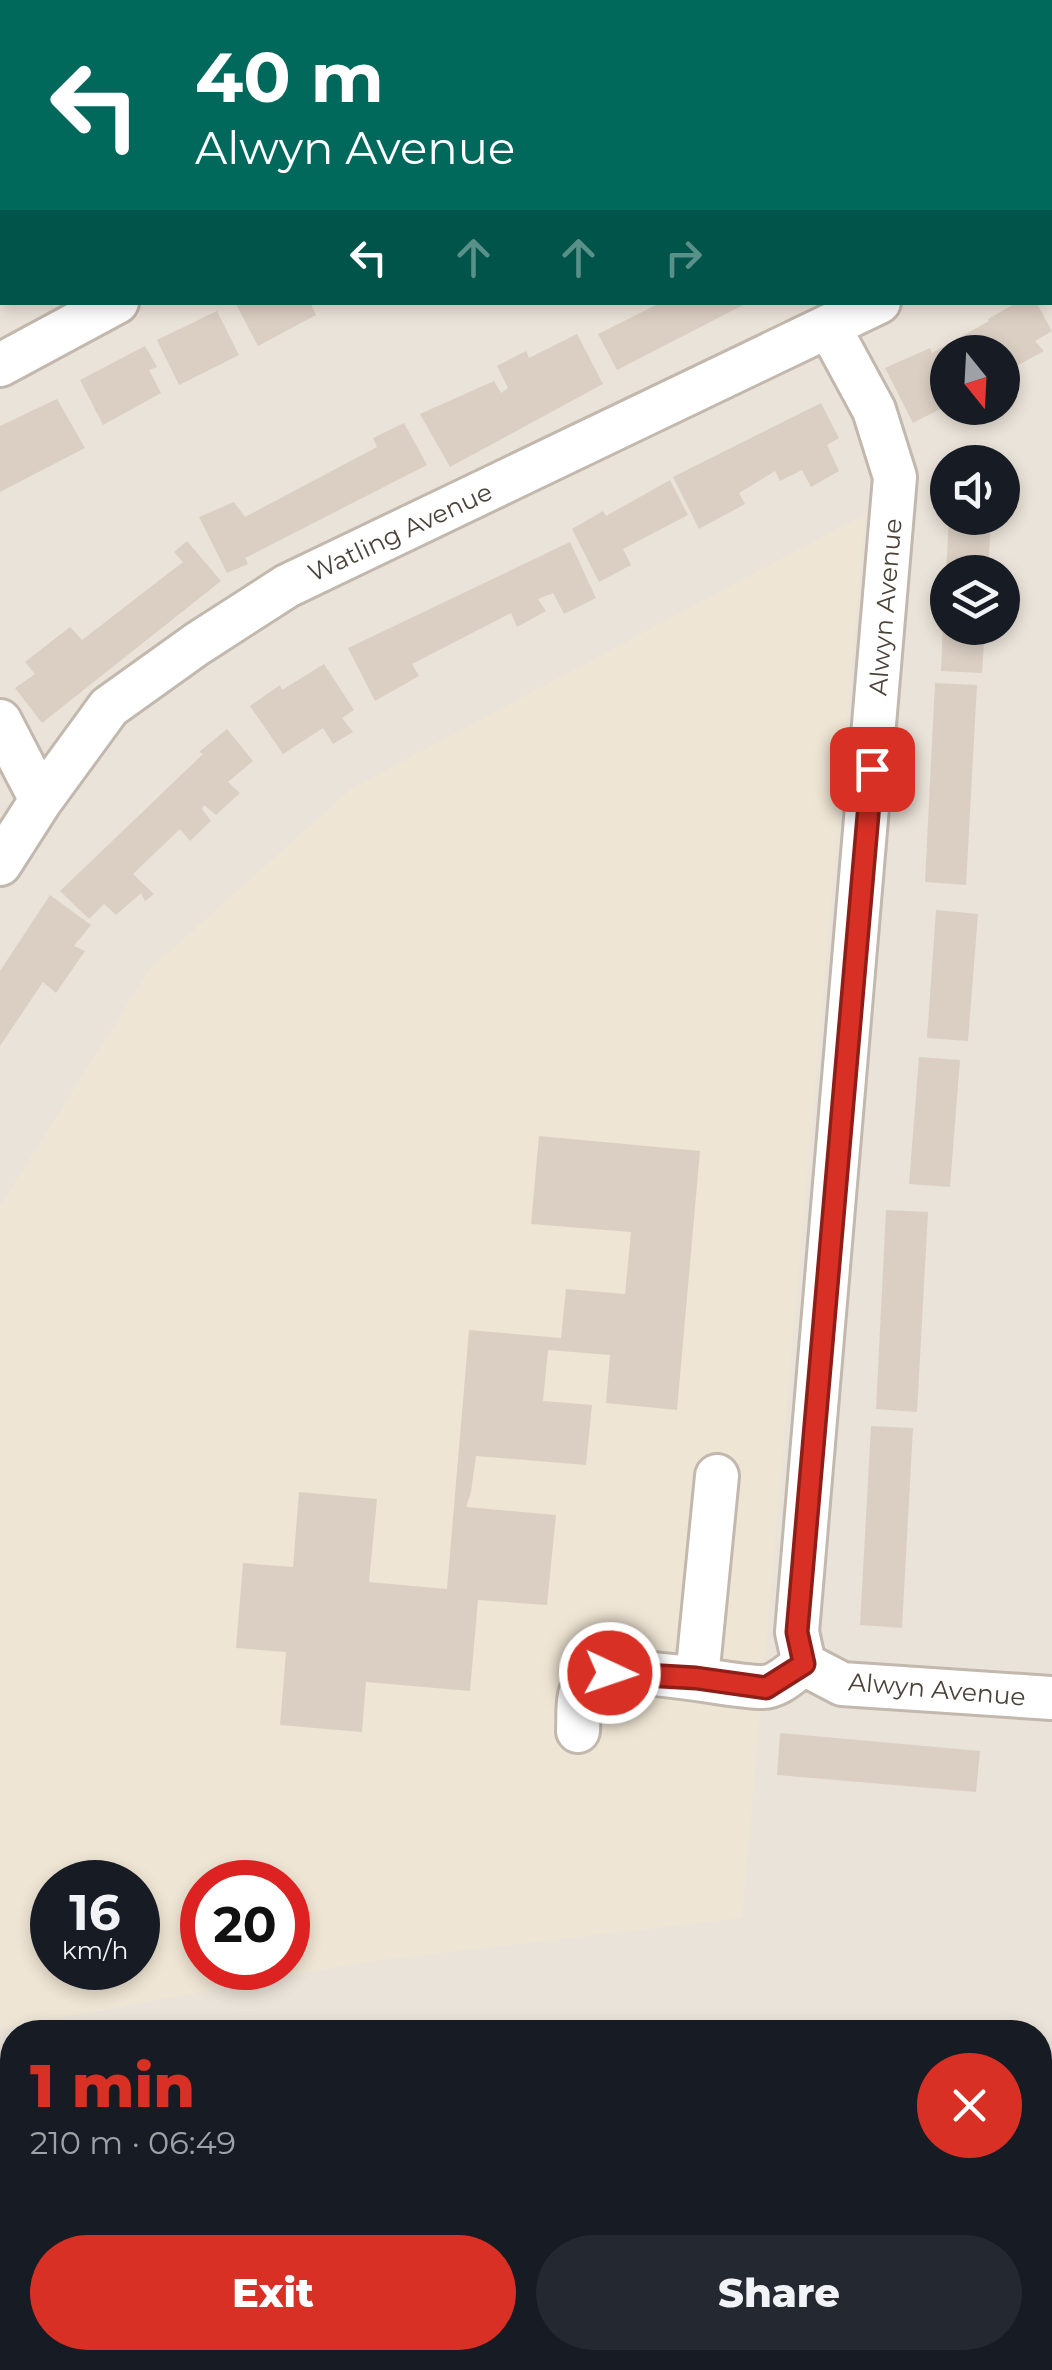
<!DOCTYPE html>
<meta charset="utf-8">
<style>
body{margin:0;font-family:Montserrat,sans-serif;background:#242831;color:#f1f3f6;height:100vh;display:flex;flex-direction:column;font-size:38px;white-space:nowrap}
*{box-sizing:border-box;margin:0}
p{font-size:32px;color:#9ea1a6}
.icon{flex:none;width:55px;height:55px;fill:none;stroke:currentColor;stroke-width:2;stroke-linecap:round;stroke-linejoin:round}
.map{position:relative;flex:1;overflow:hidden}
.sheet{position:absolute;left:0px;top:2020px;width:1052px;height:350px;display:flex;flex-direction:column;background:#171b24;border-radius:40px 40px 0 0;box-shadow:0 5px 15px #0003}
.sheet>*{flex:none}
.top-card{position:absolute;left:0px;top:0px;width:1052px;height:305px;box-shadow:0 5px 15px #0003;background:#00695c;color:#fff;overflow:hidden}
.needle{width:65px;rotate:162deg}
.fabs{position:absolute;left:930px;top:335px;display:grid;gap:20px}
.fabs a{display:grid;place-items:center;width:90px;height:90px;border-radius:50%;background:#171b24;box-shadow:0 5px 15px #0003;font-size:50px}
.speed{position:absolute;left:30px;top:1860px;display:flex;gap:20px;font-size:50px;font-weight:700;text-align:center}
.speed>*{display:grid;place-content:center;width:130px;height:130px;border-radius:50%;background:#171b24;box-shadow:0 5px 15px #0003;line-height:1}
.speed small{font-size:25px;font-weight:400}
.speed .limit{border:15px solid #d22;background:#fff;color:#111}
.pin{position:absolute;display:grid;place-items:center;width:85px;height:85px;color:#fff;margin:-42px;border-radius:20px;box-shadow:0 5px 15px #0006}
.me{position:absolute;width:110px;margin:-55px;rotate:93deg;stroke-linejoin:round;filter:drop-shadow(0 0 8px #0008)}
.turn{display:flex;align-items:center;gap:35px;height:210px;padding:0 30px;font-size:45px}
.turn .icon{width:130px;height:130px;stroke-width:2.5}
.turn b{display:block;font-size:70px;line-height:85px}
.lanes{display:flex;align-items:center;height:95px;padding:0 30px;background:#0003;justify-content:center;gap:50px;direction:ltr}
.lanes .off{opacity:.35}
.round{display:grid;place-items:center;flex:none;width:105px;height:105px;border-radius:52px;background:#242831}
.head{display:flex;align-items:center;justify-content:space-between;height:170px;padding:0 30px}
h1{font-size:60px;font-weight:800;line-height:75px;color:#d93025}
.action{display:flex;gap:20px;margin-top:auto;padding:20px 30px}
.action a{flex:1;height:115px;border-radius:60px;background:#d93025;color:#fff;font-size:40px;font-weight:800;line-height:115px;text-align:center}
.action a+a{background:#242831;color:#f1f3f6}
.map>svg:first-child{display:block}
.residential{fill:#eae3d9;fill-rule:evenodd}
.education{fill:#efe5d4;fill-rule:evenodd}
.building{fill:#dbcfc3}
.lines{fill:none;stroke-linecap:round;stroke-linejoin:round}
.minor-casing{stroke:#c2b8ad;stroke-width:48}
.minor{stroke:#fff;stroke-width:42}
.route-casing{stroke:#8d1f18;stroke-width:25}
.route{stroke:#d93025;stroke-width:18}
.labels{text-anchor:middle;stroke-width:10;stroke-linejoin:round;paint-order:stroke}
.street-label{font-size:25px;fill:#4b4238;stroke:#fff}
</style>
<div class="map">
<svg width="1052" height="2370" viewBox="0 0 1052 2370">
<rect width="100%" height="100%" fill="#f6f1eb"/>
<!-- residential -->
<path class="residential" d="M0,0h1052v2370h-1052zM2,2h1048v300h-1048zM948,352h54v56h-54zM948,462h54v56h-54zM948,572h54v56h-54zM52,1882h86v86h-86zM202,1882h86v86h-86zM12,2032h1028v326h-1028z"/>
<!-- education -->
<path class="education" d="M865,514l-123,1404 -377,44 -365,67v-823l149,-236 202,-181zM52,1882h86v86h-86zM202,1882h86v86h-86z"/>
<!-- building -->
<path class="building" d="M235,302h75l6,13 -58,31z
M662,302h87l-132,68 -19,-36z
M1018,302h18l16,29 -17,10 9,10 -31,17 -7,-14 -3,2 6,12 -7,4v-20h-54v53l-35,18 -28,-55 45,-20 2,5 57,-32 -1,-2z
M217,311l22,44 -60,30 -22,-45z
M577,334l26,50 -153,83 -30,-53 74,-33 7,12 7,-5 -11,-22 29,-15 3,7z
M145,346l12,21 -8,3 12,23 -58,32 -23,-45z
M57,399l28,49 -85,44v-66z
M821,403l18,35 -12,7 12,26 -28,16 -9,-17 -22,11 -5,-10 -36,22 6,11 -46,25 -26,-52z
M404,423l23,42 -182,93 3,6 -21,9 -28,-56 35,-15 11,15 132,-70 -4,-9z
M670,480l18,35 -65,34 8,16 -32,17 -27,-53 31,-18 3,5z
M949,518h42l-3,54h-42z
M187,541l34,40 -179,142 -27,-35 20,-14 -10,-12 45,-35 12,13 101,-78 -9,-10z
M570,542l26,56 -32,16 -11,-21 -15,6 8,12 -29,16 -6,-14 -99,51 7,12 -44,25 -27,-53z
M944,599h4v29h37l-3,45 -41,-2z
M324,664l30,46 -12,8 11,14 -20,12 -10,-16 -40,26 -33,-48 30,-21 2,5z
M935,683l42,2 -11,200 -41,-3z
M227,729l26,32 -25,21 12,11 -24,22 -12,-10 -2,4 9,12 -21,20 -10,-12 -47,45 21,20 -9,7 -4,-8 -25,22 -12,-11 -15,15 -29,-28 143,-137 -4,-2z
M50,895l41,30 -17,21 11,5 -29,42 -13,-11 -43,64v-75z
M936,910l42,4 -10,127 -41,-3z
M919,1057l41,3 -10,127 -41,-3z
M539,1136l161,15 -23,259 -71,-7 4,-48 -62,-5 -5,51 49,4 -6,60 -110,-9 -5,36 -5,15 90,8 -9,90 -69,-5 -8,91 -104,-9 -4,50 -82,-7 6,-73 -50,-4 7,-85 50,4 6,-75 78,7 -8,83 78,7 22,-259 92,8 5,-49 59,5 6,-62 -100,-8z
M886,1210l42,2 -11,200 -41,-3z
M871,1426l42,2 -11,200 -42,-3z
M780,1733l200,18 -4,41 -199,-17z
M648,2025l1,7h-76v-2z
M677,2026h70v6h-71z
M1040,2057l12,2v43l-12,-1z
M12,2121v54h-1l-10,-52z
M12,2321v37h14l4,12h-30v-46z
M1040,2341l12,5v24h-52l5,-12h35z"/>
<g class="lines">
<!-- minor casing -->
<g class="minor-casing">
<path id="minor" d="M74,0l1,2
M428,0l1,2
M694,2l5,-2
M1050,219l2,-1
M0,365l117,-63
M0,721l41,79
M0,864l41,-64 68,-93 88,-63 90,-58 592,-284
M804,1664l-7,-32 98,-1155 -21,-67 -45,-83
M804,1664l38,20 210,14
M697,1678l20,-202
M578,1731c1,-13 -2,-36 7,-47 22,-28 143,4 178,3 15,0 29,-15 41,-23
M1040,2164l12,2
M0,2216l12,-3
M1040,2289l12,10
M470,2358l3,12"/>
</g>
<!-- minor -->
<use href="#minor" class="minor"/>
</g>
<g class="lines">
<!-- route casing -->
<g class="route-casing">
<path id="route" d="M610,1673l86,5 70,10 38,-24 -7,-32 75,-863"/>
</g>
<!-- route -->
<use href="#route" class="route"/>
</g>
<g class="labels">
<!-- street labels -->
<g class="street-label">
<text transform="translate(400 532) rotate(-25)" y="9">Watling Avenue</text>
<text transform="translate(885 607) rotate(-85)" y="9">Alwyn Avenue</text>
<text transform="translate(937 1689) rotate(5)" y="9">Alwyn Avenue</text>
</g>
</g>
</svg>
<div class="fabs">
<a><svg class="needle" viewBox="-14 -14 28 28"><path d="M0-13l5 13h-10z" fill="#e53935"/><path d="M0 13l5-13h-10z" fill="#9ea1a6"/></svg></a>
<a><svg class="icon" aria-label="sound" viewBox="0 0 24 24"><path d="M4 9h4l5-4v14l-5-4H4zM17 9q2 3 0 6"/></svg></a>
<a><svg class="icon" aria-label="layers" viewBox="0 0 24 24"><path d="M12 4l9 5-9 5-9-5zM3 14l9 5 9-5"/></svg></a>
</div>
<div class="speed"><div>16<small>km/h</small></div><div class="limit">20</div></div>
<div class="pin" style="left:872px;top:769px;background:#d93025"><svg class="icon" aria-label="arrive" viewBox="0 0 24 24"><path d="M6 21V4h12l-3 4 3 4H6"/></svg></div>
<svg class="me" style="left:610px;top:1673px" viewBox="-20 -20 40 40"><circle r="17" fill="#d93025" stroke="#fff" stroke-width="3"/><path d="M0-11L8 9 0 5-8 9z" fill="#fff"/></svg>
<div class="top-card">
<div class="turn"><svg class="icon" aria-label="left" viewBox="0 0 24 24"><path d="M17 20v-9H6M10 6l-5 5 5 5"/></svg><div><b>40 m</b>Alwyn Avenue</div></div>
<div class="lanes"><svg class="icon" aria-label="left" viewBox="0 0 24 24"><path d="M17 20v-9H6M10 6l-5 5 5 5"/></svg><svg class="icon off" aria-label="ahead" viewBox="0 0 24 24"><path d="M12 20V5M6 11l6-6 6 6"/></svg><svg class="icon off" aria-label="ahead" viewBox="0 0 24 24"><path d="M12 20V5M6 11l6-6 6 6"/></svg><svg class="icon off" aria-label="right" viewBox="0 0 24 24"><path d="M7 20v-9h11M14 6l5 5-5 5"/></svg></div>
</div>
<section class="sheet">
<div class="head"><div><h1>1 min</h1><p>210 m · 06:49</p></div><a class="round" style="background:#d93025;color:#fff"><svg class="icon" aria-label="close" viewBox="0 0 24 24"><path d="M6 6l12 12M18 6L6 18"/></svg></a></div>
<div class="action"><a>Exit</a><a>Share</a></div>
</section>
</div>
